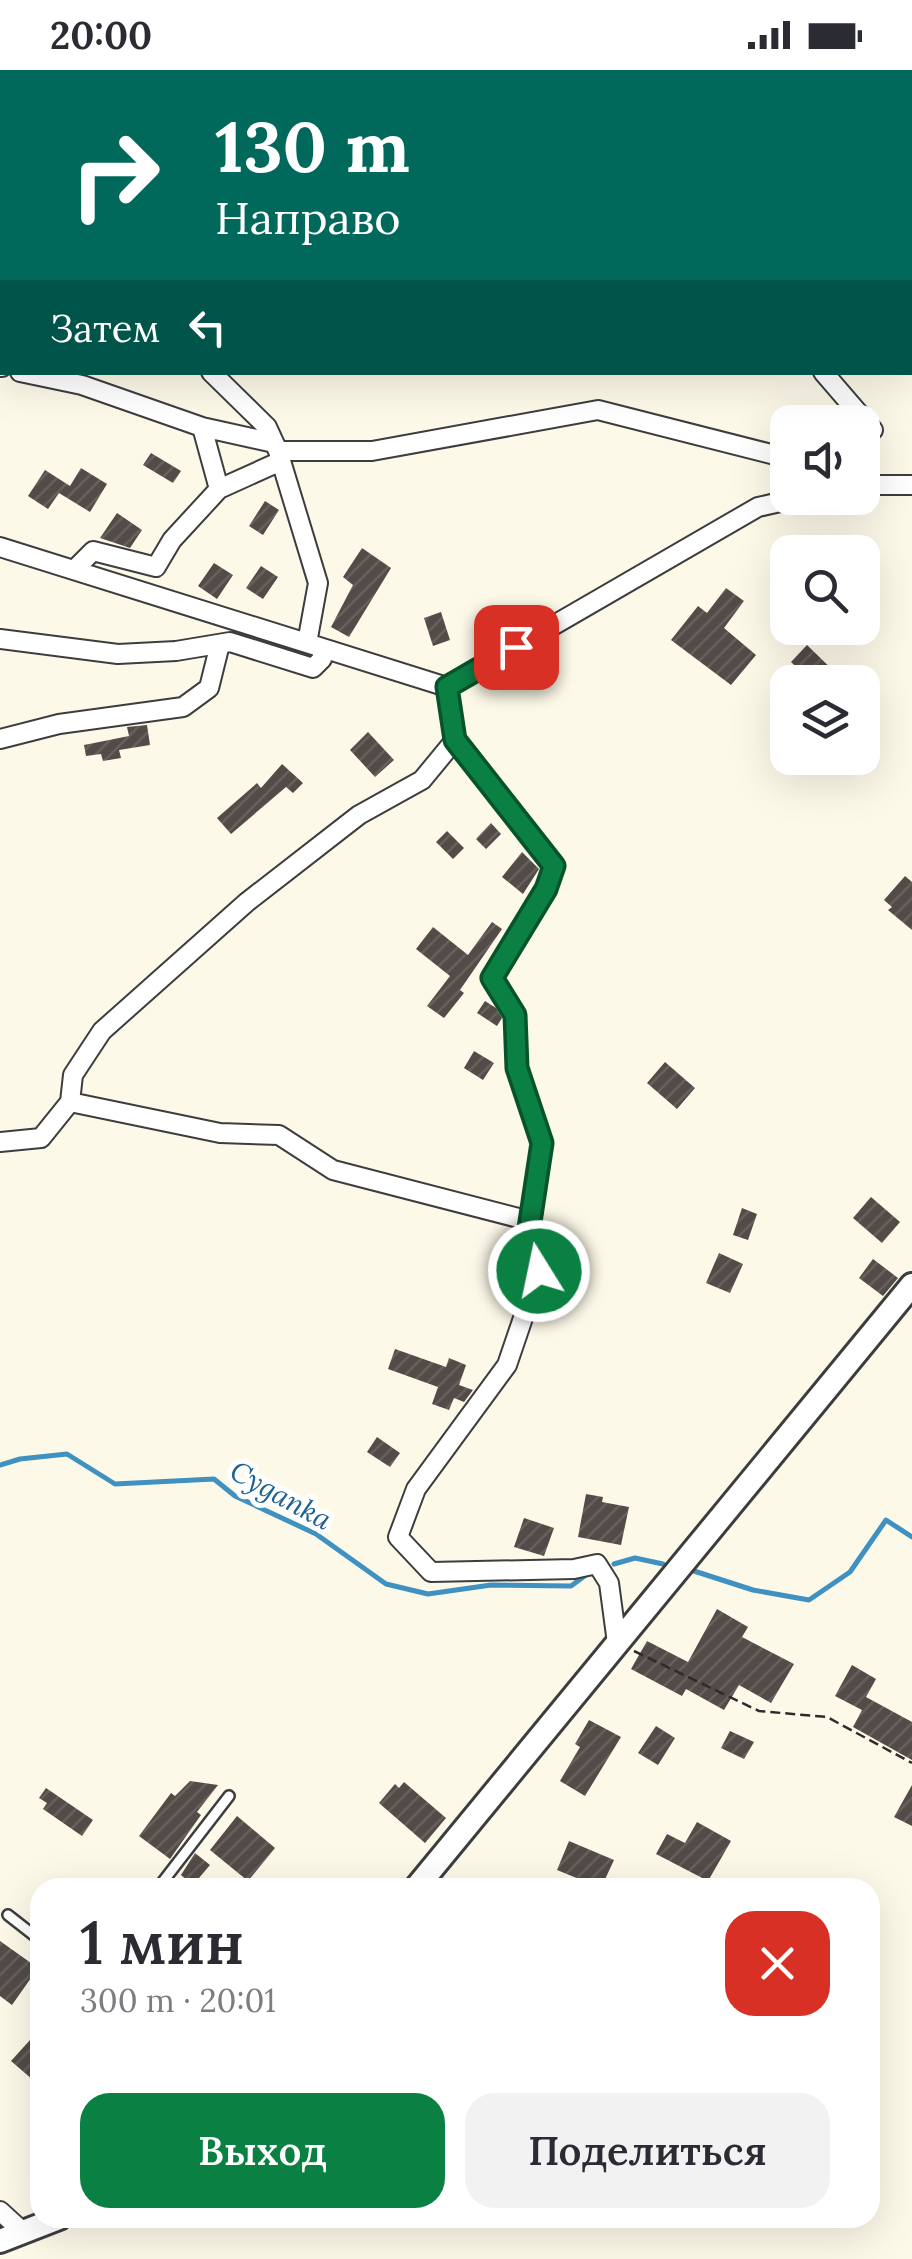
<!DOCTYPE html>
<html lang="ru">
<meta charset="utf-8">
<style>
body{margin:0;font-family:Lora,serif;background:#f2f2f3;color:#2b2b33;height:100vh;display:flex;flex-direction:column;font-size:38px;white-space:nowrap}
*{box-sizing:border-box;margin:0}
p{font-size:32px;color:#7c7c81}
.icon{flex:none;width:55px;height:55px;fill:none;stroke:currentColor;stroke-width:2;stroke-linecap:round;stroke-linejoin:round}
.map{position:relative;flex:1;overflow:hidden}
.side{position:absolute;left:30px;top:1808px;width:850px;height:350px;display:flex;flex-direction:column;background:#fff;border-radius:30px;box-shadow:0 10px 40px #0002}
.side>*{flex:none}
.guide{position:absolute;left:0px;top:0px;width:912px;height:305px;box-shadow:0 10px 40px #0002;background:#00695c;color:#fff;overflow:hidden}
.tools{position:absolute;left:770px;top:335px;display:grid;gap:20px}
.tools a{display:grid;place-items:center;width:110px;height:110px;border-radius:20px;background:#fff;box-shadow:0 10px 40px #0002;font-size:50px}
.pin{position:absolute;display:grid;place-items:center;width:85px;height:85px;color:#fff;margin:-42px;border-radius:20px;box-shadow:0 5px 15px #0006}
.me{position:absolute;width:110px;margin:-55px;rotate:350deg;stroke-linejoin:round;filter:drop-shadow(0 0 8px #0008)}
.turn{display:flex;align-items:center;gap:35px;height:210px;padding:0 50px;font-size:45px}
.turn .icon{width:130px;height:130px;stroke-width:2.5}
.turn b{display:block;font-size:70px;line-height:85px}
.then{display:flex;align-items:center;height:95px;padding:0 50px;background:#0003;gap:20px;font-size:38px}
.round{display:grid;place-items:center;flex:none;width:105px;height:105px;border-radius:30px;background:#f2f2f3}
.summary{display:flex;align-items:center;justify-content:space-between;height:170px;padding:0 50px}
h1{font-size:60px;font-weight:600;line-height:75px}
.button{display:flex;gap:20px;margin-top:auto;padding:20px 50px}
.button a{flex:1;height:115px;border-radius:30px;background:#0b8043;color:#fff;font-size:40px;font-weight:600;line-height:115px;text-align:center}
.button a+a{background:#f2f2f3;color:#2b2b33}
.status{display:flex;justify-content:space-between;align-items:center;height:70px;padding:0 50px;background:#fff;direction:ltr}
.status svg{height:28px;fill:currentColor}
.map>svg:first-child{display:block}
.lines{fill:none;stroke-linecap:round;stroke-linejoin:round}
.stream{stroke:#3f91c1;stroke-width:5}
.building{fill:url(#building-hatch)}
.service-casing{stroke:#3d3d3d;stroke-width:14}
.minor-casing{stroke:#3d3d3d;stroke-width:22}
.tertiary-casing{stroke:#3d3d3d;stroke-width:28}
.path{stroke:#2c2c2c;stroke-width:2.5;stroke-dasharray:10 5;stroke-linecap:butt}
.service{stroke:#fff;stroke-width:9}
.minor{stroke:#fff;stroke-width:18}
.tertiary{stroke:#fff;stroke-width:22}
.route-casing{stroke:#07532c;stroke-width:25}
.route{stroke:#0b8043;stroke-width:18}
.labels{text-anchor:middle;stroke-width:10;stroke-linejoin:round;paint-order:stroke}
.water-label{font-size:28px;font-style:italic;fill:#1f6290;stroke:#fff}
</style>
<div class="status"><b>20:00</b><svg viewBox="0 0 49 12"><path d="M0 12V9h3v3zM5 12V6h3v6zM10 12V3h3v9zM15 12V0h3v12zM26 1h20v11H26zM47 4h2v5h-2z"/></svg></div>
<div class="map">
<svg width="912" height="2189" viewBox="0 0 912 2189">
<defs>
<pattern id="building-hatch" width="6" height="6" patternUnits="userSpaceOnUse" patternTransform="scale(2.5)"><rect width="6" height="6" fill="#524b47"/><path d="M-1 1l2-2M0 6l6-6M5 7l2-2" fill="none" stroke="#66605d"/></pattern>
</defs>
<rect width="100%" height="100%" fill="#fdf9e9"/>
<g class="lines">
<!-- stream -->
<path class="stream" d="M0,1395l20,-6 47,-5 48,30 99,-5 21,17 81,38 70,50 42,10 63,-9 80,1 19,-14
M614,1494l21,-6 28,6
M694,1501l59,19 56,10 41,-28 36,-52 26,17"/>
</g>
<!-- building -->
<path class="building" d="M151,383l30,18 -8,12 -30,-18z
M81,398l26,16 -17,28 -31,-19 -11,16 -20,-13 17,-26 25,16z
M265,431l14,9 -16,25 -14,-9z
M117,443l25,17 -12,18 -30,-10z
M362,478l29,20 -42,69 -18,-10 22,-42 -10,-8z
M214,493l19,12 -16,24 -19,-13z
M261,496l17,11 -15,22 -17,-11z
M726,518l18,13 -20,27 32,27 -25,30 -60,-45 27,-34 9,7z
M441,542l9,28 -17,6 -9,-28z
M807,575l38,37h-33l-21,-20z
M147,655l3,20 -31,5 2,8 -18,3 -2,-7 -15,2 -2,-11 45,-9 -2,-9z
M368,662l26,28 -19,17 -25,-27z
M282,694l21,19 -10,10 -7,-6 -55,47 -14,-16 40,-35 4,5z
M491,753l10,11 -15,15 -10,-10z
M447,761l17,17 -11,11 -17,-17z
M522,782l17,17 -16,25 -21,-17z
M905,806l7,6v48l-24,-20 4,-3 -8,-7z
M492,852l10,7 -42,61 4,3 -20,25 -17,-12 23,-30 -34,-27 17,-22 35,28z
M485,931l11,7 6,10 -5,8 -20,-13z
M474,981l20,12 -11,17 -19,-12z
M665,992l30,26 -18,21 -30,-26z
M871,1127l29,25 -18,21 -29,-25z
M742,1138l15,6 -9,26 -15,-5z
M719,1183l24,11 -13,29 -24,-10z
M873,1189l25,19 -15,18 -24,-18z
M395,1279l51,18 3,-9 17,7 -7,20 14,5 -9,12 -10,-4 -5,12 -17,-6 6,-17 -50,-18z
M377,1367l23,16 -10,14 -23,-15z
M586,1424l17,3 -1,5 27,5 -8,38 -43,-8z
M524,1448l30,10 -10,28 -30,-9z
M717,1539l31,18 -6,10 52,27 -23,39 -32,-18 -15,25 -38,-21 -4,7 -51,-27 16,-28 41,21z
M852,1595l24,14 -10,18 46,25v38l-59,-33 9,-17 -27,-14z
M589,1650l32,17 -36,59 -25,-15 20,-34 -5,-3z
M656,1656l19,12 -17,27 -20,-12z
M730,1661l24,11 -10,17 -23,-11z
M190,1711l28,4 -21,27 4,3 -31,44 -31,-23 32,-43 4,3z
M404,1712l42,36 -21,25 -46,-40 16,-19 4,4z
M912,1715v41l-18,-9z
M46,1718l47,32 -11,16 -39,-27 4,-6 -8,-5z
M237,1746l38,32 -27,33 -38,-31z
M697,1752l34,19 -23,40 -52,-27 11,-20 18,9z
M569,1771l45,19 -13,28 -44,-18z
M195,1783l15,12 -17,20 -12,-10z
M0,1871l38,27 -26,37 -12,-9z
M40,1959v44l-7,7 -22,-19z"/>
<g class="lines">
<!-- service casing -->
<g class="service-casing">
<path id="service" d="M158,1818l71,-92
M8,1845l32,25"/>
</g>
<!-- minor casing -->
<g class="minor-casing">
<path id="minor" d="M287,0l5,2
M0,121l2,2
M0,297h2
M20,302l62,13 120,42 72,16
M211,302l56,55 11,24
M823,302l50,58 -11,3
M862,415h50
M219,419l62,-28
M0,477l447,140 311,-180 40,-9
M74,500l19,-19 63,16 16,-27 47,-51 -17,-62
M0,569l118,15 58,-3 54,-9 83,26 9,-9v-11
M307,573l11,-60 -40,-132h94l226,-41 181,46 9,-2
M447,617l8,53 98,126 -7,23 -54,89 23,37 2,53 25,75 -14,92 11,36 -32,94 -91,124 -18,48 33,35 143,-3 23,-5 12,19 8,60
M0,669l59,-15 124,-17 26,-19 11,-44
M70,1032l3,-27 29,-44 145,-129 112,-87 63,-35 33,-40
M0,1072l41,-4 29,-36 150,31 59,2 54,35 197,51
M0,2141l23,21"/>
</g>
<!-- tertiary casing -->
<g class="tertiary-casing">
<path id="tertiary" d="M416,1818l496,-603
M0,2171l59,-23"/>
</g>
<!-- path -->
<path class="path" d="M634,1581l125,60 68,6 85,46"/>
<!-- service -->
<use href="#service" class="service"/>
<!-- minor -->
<use href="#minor" class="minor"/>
<!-- tertiary -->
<use href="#tertiary" class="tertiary"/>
</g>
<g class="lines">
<!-- route casing -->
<g class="route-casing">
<path id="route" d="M516,577l-69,40 8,53 99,126 -8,23 -54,89 23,37 2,53 25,75 -14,92 11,36"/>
</g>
<!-- route -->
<use href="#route" class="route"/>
</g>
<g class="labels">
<!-- water labels -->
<g class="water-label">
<text transform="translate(281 1425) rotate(29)" y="10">Cyganka</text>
</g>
</g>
</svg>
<div class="tools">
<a><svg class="icon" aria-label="sound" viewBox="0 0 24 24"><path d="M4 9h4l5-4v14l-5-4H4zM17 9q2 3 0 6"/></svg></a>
<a><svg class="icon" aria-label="search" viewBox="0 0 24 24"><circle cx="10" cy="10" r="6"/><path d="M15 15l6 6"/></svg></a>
<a><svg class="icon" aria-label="layers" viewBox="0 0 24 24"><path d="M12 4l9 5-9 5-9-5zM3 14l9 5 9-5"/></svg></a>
</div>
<div class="pin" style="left:516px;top:577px;background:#d93025"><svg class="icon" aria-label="arrive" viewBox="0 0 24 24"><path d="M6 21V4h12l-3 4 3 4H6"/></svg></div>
<svg class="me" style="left:539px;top:1201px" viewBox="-20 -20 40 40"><circle r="17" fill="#0b8043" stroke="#fff" stroke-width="3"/><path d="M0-11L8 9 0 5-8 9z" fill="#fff"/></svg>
<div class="guide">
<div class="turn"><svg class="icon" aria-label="right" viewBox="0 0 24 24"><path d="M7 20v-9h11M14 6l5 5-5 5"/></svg><div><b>130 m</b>Направо</div></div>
<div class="then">Затем<svg class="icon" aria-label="left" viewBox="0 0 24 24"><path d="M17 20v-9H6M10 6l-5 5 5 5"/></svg></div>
</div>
<section class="side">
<div class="summary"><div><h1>1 мин</h1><p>300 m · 20:01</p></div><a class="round" style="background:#d93025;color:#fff"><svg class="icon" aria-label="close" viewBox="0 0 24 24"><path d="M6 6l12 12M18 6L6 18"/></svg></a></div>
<div class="button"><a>Выход</a><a>Поделиться</a></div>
</section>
</div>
